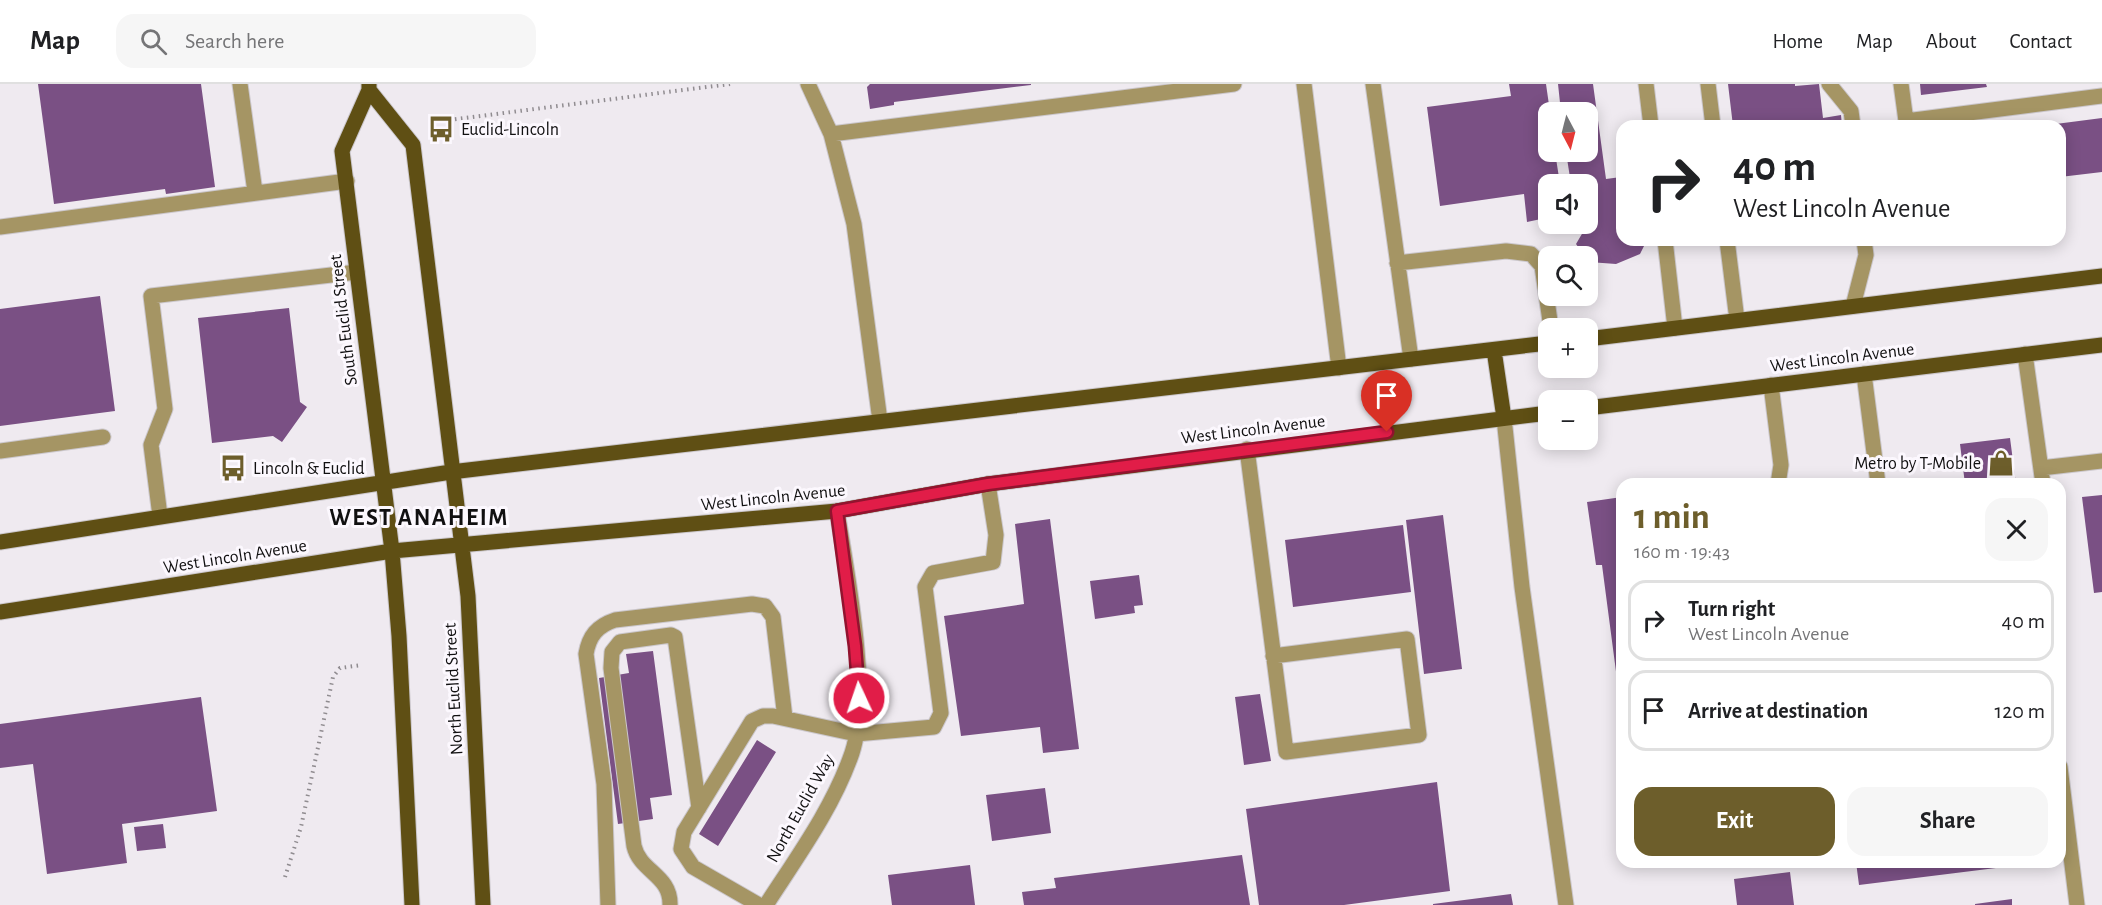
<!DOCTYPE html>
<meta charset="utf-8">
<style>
body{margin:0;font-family:"Alegreya Sans",sans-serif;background:#f6f6f6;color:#202124;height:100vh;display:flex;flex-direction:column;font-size:22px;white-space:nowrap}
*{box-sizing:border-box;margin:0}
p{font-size:20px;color:#757577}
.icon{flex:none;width:33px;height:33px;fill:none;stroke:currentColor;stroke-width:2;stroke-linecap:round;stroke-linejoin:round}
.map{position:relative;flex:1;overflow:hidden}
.details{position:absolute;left:1616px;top:394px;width:450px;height:390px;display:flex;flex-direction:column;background:#fff;border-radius:18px;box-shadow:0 3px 15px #0003}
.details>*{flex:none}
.guide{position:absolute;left:1616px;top:36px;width:450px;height:126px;border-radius:18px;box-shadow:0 3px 15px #0003;background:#fff;color:#202124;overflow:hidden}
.needle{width:39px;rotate:173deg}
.buttons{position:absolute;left:1538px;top:18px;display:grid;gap:12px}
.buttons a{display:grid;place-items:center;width:60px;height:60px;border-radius:12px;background:#fff;box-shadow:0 3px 15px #0003;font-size:30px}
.pin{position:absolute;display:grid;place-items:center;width:51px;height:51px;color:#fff;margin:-62px -26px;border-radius:50% 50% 50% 0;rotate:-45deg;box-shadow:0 0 6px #0007}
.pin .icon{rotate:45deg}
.me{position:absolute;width:66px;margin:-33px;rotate:357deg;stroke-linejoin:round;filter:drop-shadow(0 0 4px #0008)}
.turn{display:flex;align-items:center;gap:21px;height:126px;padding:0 18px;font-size:27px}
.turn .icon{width:78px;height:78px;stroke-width:2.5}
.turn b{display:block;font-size:42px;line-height:51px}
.round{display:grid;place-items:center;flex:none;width:63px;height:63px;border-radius:18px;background:#f6f6f6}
.head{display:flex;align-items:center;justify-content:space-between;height:102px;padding:0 18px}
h1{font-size:36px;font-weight:700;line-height:45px;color:#6d5e2b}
.action{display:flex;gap:12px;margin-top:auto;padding:12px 18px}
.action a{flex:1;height:69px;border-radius:18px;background:#6d5e2b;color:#fff;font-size:24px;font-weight:700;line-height:69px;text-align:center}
.action a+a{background:#f6f6f6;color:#202124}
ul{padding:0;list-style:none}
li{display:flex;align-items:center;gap:18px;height:81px;margin:0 12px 9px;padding:0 6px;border:3px solid #e0e0e0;border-radius:18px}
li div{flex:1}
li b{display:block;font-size:22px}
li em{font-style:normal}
header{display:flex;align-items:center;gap:36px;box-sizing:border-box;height:84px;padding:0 30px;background:#fff;border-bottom:2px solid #e0e0e0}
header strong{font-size:28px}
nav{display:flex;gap:33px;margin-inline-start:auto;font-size:21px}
.search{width:420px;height:54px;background:#f6f6f6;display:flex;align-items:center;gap:15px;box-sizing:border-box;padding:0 21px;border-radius:18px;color:#757577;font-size:22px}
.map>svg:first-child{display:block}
.building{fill:#7a5084}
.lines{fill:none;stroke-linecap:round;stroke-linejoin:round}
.minor-casing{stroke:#cbc7cc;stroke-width:17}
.major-casing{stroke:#cbc7cc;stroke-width:17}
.path{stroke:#908c90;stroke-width:4;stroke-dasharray:1.5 4.5;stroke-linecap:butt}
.minor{stroke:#a59564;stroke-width:15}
.major{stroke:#5f4f14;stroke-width:15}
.route-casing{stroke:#92132f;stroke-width:15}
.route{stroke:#e11d48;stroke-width:10}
.labels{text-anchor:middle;stroke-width:6;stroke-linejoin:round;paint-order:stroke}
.poi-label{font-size:18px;fill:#111011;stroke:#fcf8fe;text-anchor:start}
.street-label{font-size:18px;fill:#111011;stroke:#fcf8fe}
.district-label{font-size:24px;font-weight:bold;letter-spacing:1.5px;fill:#111011;stroke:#fcf8fe}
</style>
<header>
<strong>Map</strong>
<div class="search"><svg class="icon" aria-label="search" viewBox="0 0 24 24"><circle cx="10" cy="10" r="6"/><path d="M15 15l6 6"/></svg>Search here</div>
<nav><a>Home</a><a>Map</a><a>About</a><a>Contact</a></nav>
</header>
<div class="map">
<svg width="2102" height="821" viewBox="0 0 2102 821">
<rect width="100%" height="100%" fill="#efeaf0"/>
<!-- building -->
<path class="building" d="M38,0h163l14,103 -49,7 -1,-5 -111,15z
M870,0h161v1l-137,17v3l-24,4 -3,-22z
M1509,0h37l4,28h-2v40h7l5,32h-12v9l-10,1 3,25 -14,3 -3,-28 -84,12 -13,-99 84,-11z
M1558,0h35l13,95 15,-2 1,63h25l-7,14 -24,10 -27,-2 -13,-18 10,-17 -10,2 -1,-5h12v-40h-16l-5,-32h21v-40h-26z
M1728,0h67v2l24,-2 4,34 18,-3 1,11h-109z
M1920,0h66l1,3 -66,8z
M2102,34v54l-42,5v-51l-12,-1z
M100,212l15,115 -115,15v-117z
M289,224l11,94 7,5 -25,35 -9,-6 -61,7 -14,-125z
M2010,354l6,46h-51l-5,-40z
M2102,411v97l-8,1 -12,-96z
M1622,413v205h-2l-18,-137h-6l-9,-63z
M1443,431l19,154 -38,5 -18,-154z
M1050,435l29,230 -36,4 -3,-26 -79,9 -17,-120 80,-12 -9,-80z
M1403,441l8,67 -118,15 -8,-67z
M1139,491l4,30 -9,1 1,7 -40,6 -5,-38z
M653,567l19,144 -22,3 3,21 -35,5 -19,-146 30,-5 -3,-19z
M1260,610l11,67 -27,4 -9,-68z
M201,613l16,114 -95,13 5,39 -80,11 -14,-110 -33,4v-44z
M757,656l19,12 -58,94 -19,-12z
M1437,698l13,109 -106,14h-85l-13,-96z
M1045,704l6,45 -59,8 -6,-46z
M163,740l3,24 -29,3 -3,-24z
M1242,771l8,50h-226l-2,-13 34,-4 -2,-10z
M1856,778h148v5l-145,18z
M970,781l5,40h-83l-4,-30z
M1790,788l4,33h-57l-3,-26z
M1511,810l2,11h-80v-1z
M2012,815v6h-37v-1z"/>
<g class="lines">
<!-- minor casing -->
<g class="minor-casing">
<path id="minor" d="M240,0l15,108
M808,0l23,50 23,90 26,197
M1304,0l35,284
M1373,0l38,275
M1646,0l5,42
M1708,0l5,42
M1829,0l22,27 2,15
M1901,0l5,37 196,-25
M831,50l403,-50
M0,143l347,-46
M1665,156l10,88
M1727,156l10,80
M1397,179l109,-12 25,3 11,12 9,62
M1853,222l13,-51 -2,-15
M2025,270l18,130
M1864,290l14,110
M1771,301l10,80 -3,19
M1504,334l18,169 44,318
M1247,365l39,303 133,-17 -12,-96 -134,17
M0,367l103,-14
M2041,384l61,-7
M160,432l-9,-71 14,-36 -14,-113 206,-24
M2060,683l17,138
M608,821l-4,-121 -18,-130c3,-18 11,-28 29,-34l137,-16 13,2 8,11 12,101
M670,821c1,-30 -30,-33 -36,-59l-23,-178 1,-16 8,-10 51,-7 4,2 24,171
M759,821l-66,-38 -12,-18 3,-17 68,-111 11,-5h10l83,18 78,-7 7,-14 -16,-126 8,-14 60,-11 3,-27 -8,-51
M766,821c31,-48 67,-97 86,-152 19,-57 -5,-180 -15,-242"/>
</g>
<!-- major casing -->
<g class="major-casing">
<path id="major" d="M369,0v6l-27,61 50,400 7,85 13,269
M369,6l44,55 55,451 15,309
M1587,255l515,-63
M1494,266l10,68
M1587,324l515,-63
M0,458l451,-70 1097,-129
M0,528l392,-61 445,-40 151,-27 560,-71"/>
</g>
<!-- path -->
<path class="path" d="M449,36l281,-36
M285,793l16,-50 32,-150 7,-9 22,-3"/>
<!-- minor -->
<use href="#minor" class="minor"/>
<!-- major -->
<use href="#major" class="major"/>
</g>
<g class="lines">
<!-- route casing -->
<g class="route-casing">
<path id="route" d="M859,614l-4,-52 -18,-135 151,-27 399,-52"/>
</g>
<!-- route -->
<use href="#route" class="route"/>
</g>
<!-- icons -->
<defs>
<g id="bus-bare" transform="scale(2.07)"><path d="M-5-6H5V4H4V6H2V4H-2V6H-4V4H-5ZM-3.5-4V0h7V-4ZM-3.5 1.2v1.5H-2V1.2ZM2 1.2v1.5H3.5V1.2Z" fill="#6d5e2b" stroke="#fcf8fe" stroke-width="2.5" paint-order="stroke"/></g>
<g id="shop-bare" transform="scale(2.07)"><path d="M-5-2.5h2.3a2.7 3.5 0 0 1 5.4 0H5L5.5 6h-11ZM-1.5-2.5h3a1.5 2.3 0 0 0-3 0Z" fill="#6d5e2b" stroke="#fcf8fe" stroke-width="2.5" paint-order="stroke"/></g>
</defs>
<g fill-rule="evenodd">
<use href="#bus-bare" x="441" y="45"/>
<use href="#shop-bare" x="2001" y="379"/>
<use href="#bus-bare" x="233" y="384"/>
</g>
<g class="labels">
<!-- poi labels -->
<g class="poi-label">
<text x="461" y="51">Euclid-Lincoln</text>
<text x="1981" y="385" text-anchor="end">Metro by T-Mobile</text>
<text x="253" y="390">Lincoln &amp; Euclid</text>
</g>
<!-- street labels -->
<g class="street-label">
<text transform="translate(343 236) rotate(-97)" y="6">South Euclid Street</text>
<text transform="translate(1842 273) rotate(-7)" y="6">West Lincoln Avenue</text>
<text transform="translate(1253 345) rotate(-7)" y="6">West Lincoln Avenue</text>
<text transform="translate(773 413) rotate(-6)" y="6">West Lincoln Avenue</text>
<text transform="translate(235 472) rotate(-9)" y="6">West Lincoln Avenue</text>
<text transform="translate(453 605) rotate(-93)" y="6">North Euclid Street</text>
<text transform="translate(800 724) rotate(-61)" y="6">North Euclid Way</text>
</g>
<!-- district labels -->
<g class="district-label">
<text x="419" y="441">WEST ANAHEIM</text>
</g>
</g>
</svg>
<div class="buttons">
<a><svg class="needle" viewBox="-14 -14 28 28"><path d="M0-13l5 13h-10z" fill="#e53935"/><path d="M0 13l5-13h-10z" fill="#757577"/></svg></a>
<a><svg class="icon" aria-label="sound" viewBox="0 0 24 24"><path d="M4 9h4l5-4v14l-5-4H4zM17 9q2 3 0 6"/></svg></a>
<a><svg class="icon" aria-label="search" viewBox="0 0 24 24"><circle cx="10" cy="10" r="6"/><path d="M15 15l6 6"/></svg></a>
<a>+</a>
<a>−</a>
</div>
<div class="pin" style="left:1387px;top:348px;background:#d93025"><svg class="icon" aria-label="arrive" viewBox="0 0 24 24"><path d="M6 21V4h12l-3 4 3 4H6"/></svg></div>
<svg class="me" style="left:859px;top:614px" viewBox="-20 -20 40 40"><circle r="17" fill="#e11d48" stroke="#fff" stroke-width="3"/><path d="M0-11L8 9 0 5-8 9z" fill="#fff"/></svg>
<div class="guide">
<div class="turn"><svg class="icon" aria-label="right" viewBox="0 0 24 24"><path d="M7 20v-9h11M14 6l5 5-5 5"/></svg><div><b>40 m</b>West Lincoln Avenue</div></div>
</div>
<section class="details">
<div class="head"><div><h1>1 min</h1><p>160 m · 19:43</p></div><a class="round"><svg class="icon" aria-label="close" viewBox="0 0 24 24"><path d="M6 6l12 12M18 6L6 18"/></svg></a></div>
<ul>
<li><svg class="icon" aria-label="right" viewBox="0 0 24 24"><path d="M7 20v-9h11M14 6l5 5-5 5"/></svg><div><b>Turn right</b><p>West Lincoln Avenue</p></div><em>40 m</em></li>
<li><svg class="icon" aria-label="arrive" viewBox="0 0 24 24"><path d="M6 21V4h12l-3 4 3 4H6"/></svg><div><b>Arrive at destination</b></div><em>120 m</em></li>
</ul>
<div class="action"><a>Exit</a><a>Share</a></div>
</section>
</div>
